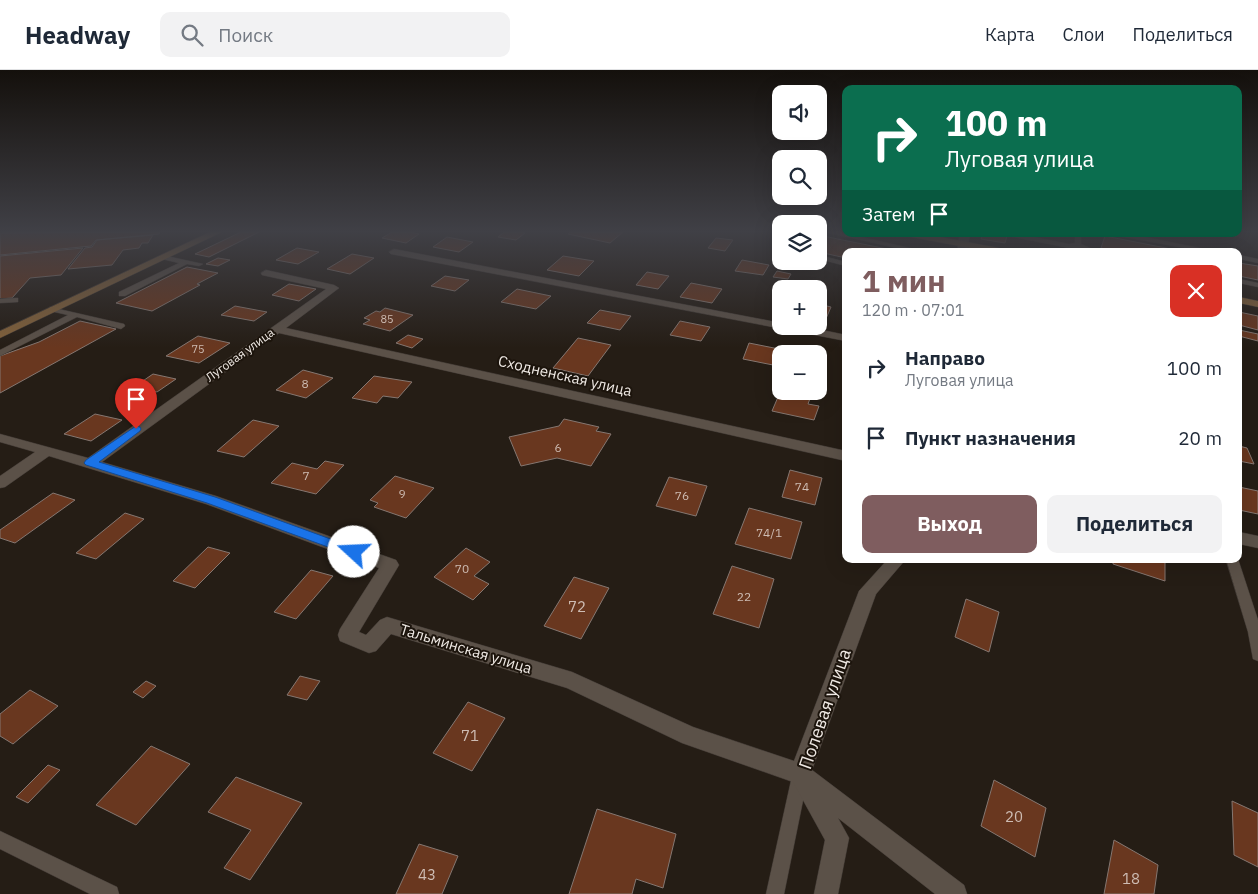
<!DOCTYPE html>
<html lang="ru">
<meta charset="utf-8">
<style>
body{margin:0;font-family:"IBM Plex Sans",sans-serif;background:#f2f2f3;color:#1f2937;height:100vh;display:flex;flex-direction:column;font-size:19px;white-space:nowrap}
*{box-sizing:border-box;margin:0}
p{font-size:16px;color:#747a83}
.icon{flex:none;width:28px;height:28px;fill:none;stroke:currentColor;stroke-width:2;stroke-linecap:round;stroke-linejoin:round}
.map{position:relative;flex:1;overflow:hidden}
.panel{position:absolute;left:842px;top:178px;width:400px;height:315px;display:flex;flex-direction:column;background:#fff;border-radius:10px;box-shadow:0 5px 20px #0002}
.panel>*{flex:none}
.banner{position:absolute;left:842px;top:15px;width:400px;height:152px;border-radius:10px;box-shadow:0 5px 20px #0002;background:#0b6e4f;color:#fff;overflow:hidden}
.controls{position:absolute;left:772px;top:15px;display:grid;gap:10px}
.controls a{display:grid;place-items:center;width:55px;height:55px;border-radius:10px;background:#fff;box-shadow:0 5px 20px #0002;font-size:25px}
.pin{position:absolute;display:grid;place-items:center;width:42px;height:42px;color:#fff;margin:-51px -21px;border-radius:50% 50% 50% 0;rotate:-45deg;box-shadow:0 0 5px #0007}
.pin .icon{rotate:45deg}
.me{position:absolute;width:55px;margin:-28px;rotate:290deg;stroke-linejoin:round;filter:drop-shadow(0 0 4px #0008)}
.turn{display:flex;align-items:center;gap:18px;height:105px;padding:0 20px;font-size:22px}
.turn .icon{width:65px;height:65px;stroke-width:2.5}
.turn b{display:block;font-size:35px;line-height:42px}
.then{display:flex;align-items:center;height:48px;padding:0 20px;background:#0003;gap:10px;font-size:19px}
.round{display:grid;place-items:center;flex:none;width:52px;height:52px;border-radius:10px;background:#f2f2f3}
.headline{display:flex;align-items:center;justify-content:space-between;height:85px;padding:0 20px}
h1{font-size:30px;font-weight:700;line-height:38px;color:#7f5d5f}
.button{display:flex;gap:10px;margin-top:auto;padding:10px 20px}
.button a{flex:1;height:58px;border-radius:10px;background:#7f5d5f;color:#fff;font-size:20px;font-weight:700;line-height:58px;text-align:center}
.button a+a{background:#f2f2f3;color:#1f2937}
ul{padding:0;list-style:none}
li{display:flex;align-items:center;gap:15px;height:70px;padding:0 20px}
li div{flex:1}
li b{display:block;font-size:19px}
li em{font-style:normal}
header{display:flex;align-items:center;gap:30px;box-sizing:border-box;height:70px;padding:0 25px;background:#fff;border-bottom:1px solid #e0e1e3}
header strong{font-size:24px}
nav{display:flex;gap:28px;margin-inline-start:auto;font-size:18px}
.search{width:350px;height:45px;background:#f2f2f3;display:flex;align-items:center;gap:12px;box-sizing:border-box;padding:0 18px;border-radius:10px;color:#747a83;font-size:19px}
.map>svg:first-child{display:block}
.building{fill:#69371f;stroke:#857771}
.lines{fill:none;stroke-linecap:round;stroke-linejoin:round}
.service-casing{stroke:#403934;stroke-width:1}
.minor-casing{stroke:#403934;stroke-width:1}
.secondary-casing{stroke:#403934;stroke-width:1}
.service{fill:#5b5148;fill-rule:evenodd}
.minor{fill:#5b5148;fill-rule:evenodd}
.secondary{fill:#82613a;fill-rule:evenodd}
.route{fill:#1a73e8;stroke:#114b97}
.labels{text-anchor:middle;stroke-width:4;stroke-linejoin:round;paint-order:stroke}
.far-number-label{font-size:11px;fill:#cebcb3}
.far-street-label{font-size:12px;fill:#efe9e4;stroke:#1c140c}
.number-label{font-size:12px;fill:#cebcb3}
.street-label{font-size:15px;fill:#efe9e4;stroke:#1c140c}
.near-number-label{font-size:15px;fill:#cebcb3}
.near-street-label{font-size:18px;fill:#efe9e4;stroke:#1c140c}
</style>
<header>
<strong>Headway</strong>
<div class="search"><svg class="icon" aria-label="search" viewBox="0 0 24 24"><circle cx="10" cy="10" r="6"/><path d="M15 15l6 6"/></svg>Поиск</div>
<nav><a>Карта</a><a>Слои</a><a>Поделиться</a></nav>
</header>
<div class="map">
<svg width="1258" height="824" viewBox="0 0 1258 824">
<rect width="100%" height="100%" fill="#251d15"/>
<!-- building -->
<path class="building" d="M160,162l-1,2 -63,6 -5,6 -91,9v-22z
M241,162h18l-50,25 -14,-3z
M392,162h18l9,2 -13,9 -24,-5z
M504,162h19l2,1 -9,7 -18,-3z
M570,162h53l-13,11 -42,-9z
M983,164h12l12,2 -2,7 -24,-4z
M153,165l-5,8h-6l-3,5 -16,2 -11,15 -44,4 17,-21 7,-1 5,-7z
M819,166h4l74,15h-51v7l-27,-6z
M1105,166l76,15h-63l-17,-3z
M447,167l26,5 -14,10 -26,-5z
M716,168l17,2 -8,11 -17,-3z
M83,178l-22,27 -31,3 -18,20 -12,1v-43z
M297,178l22,4 -21,12 -22,-4z
M352,184l22,4 -24,16 -23,-5z
M563,186l31,5 -15,15 -32,-6z
M218,188l12,2 -12,6 -12,-2z
M742,190l27,5 -6,10 -28,-4z
M1239,193l19,3v14l-19,-4z
M187,197l31,6 -21,11 3,1 -48,26 -36,-8z
M777,201l14,3 -3,5 -15,-2z
M647,202l22,4 -11,13 -22,-4z
M445,206l24,4 -14,11 -24,-5z
M691,213l31,6 -10,14 -32,-6z
M289,214l27,5 -17,12 -27,-6z
M517,219l34,7 -15,13 -35,-7z
M819,234l12,3 -6,14 -6,-1z
M235,236l32,6 -13,9 -33,-6z
M385,238l28,7 -23,16 -27,-7 7,-4 -6,-2 12,-7 4,1z
M600,240l31,6 -11,14 -33,-7z
M1239,242l19,4v14l-19,-5z
M80,251l36,8 -116,64v-37l39,-14z
M680,251l30,6 -9,14 -31,-6z
M1239,260l19,4v7l-19,-5z
M408,265l15,4 -11,9 -16,-5z
M198,266l32,7 -31,20 -33,-7z
M578,268l33,7 -23,31 -35,-8z
M749,273l30,6 -6,16 -30,-6z
M303,300l30,8 -27,20 -30,-8z
M153,304l23,5 -19,13 -23,-5z
M374,306l38,6 -14,16 -15,-2 -6,7 -25,-5z
M781,320l31,3 -4,11 11,2 -5,14 -42,-9z
M95,344l27,6 -31,21 -27,-7z
M564,349l35,8 -3,4 15,3 -20,32 -34,-8 -36,8 -12,-29 50,-11z
M253,350l26,6 -35,31 -27,-6z
M1239,376l8,2 7,16 -15,-3z
M325,391l19,4 -28,29 -45,-11 21,-20 25,6z
M790,400l32,8 -7,27 -33,-8z
M395,406l39,12 -28,30 -32,-11 4,-4 -8,-3z
M669,407l38,9 -11,30 -40,-10z
M1239,417l19,4v23l-19,-4z
M53,423l22,7 -60,43 -15,-5v-8z
M749,438l53,14 -11,37 -56,-15z
M125,443l19,6 -48,40 -20,-6z
M208,477l22,6 -35,35 -22,-7z
M466,478l24,14 -16,14 15,8 -16,16 -39,-23z
M1113,489h52v22l-52,-17z
M732,496l42,13 -15,49 -46,-14z
M311,500l22,6 -37,43 -22,-7z
M574,507l35,11 -28,51 -37,-13z
M966,529l33,13 -10,40 -34,-15z
M300,606l20,5 -13,19 -20,-5z
M146,611l10,5 -13,12 -10,-6z
M30,620l28,16 -45,38 -13,-8v-22z
M468,632l37,16 -33,53 -39,-18z
M151,676l39,18 -54,61 -40,-20z
M48,695l12,5 -32,33 -12,-6z
M236,707l66,26 -52,77 -26,-12 27,-38 -43,-18z
M994,710l52,28 -11,49 -54,-31z
M1232,731l26,12v54l-24,-12z
M597,739l79,25 -13,54 -27,-9 -4,15h-63z
M1114,770l44,25 -4,29h-50z
M419,774l39,12 -16,38h-46z"/>
<g class="lines">
<!-- service casing -->
<g class="service-casing">
<path id="service" d="M825,162h14l84,19h-13z
M1006,164h12l51,10 6,-1v-9h6v10l16,7c-11,1 -18,-4 -28,-3l-60,-12z
M1116,164h13l86,17h-14l-82,-15z
M162,185l41,9 -4,2 -12,-2 -62,32h-6v-4l60,-29 -17,-4z
M819,185l27,7v4l-27,-7z
M1239,185l19,4v4l-19,-4z
M1239,209l19,4v4l-19,-4z
M15,228h3v4l-18,1v-4z
M50,237l74,17 1,2 -4,3 -44,-12 -77,39v-6l68,-35 -18,-4z
M1226,489h12l20,61v41l-5,-2 -5,-27z
M800,698l6,2 2,6 -24,118h-18l26,-118 2,-6z
M0,761l117,56 2,7h-29l-90,-45z"/>
</g>
<!-- minor casing -->
<g class="minor-casing">
<path id="minor" d="M960,164h10l-3,17h-10z
M394,179l387,74v3h22l43,9v6l-455,-87 -2,-2z
M266,200l68,15 5,3 -53,40 560,123v10l-567,-128 -177,129 114,34 180,64 3,5 -40,67 7,3 14,-15 7,-3 185,55 121,55 101,34 65,-170 29,-32h18l-30,35 -64,176 152,115 3,9h-32l-97,-76 11,20 -11,56h-24l11,-54 -32,-58 -111,-39 -115,-55 -176,-54 -15,17 -7,2 -29,-12 -2,-6 2,-6 39,-61 -173,-64 -157,-48 -44,31 -5,1v-12l35,-24 -35,-10v-8l88,24 238,-169 -64,-14 -1,-2z
M1239,462l19,4v12l-19,-4z"/>
</g>
<!-- secondary casing -->
<g class="secondary-casing">
<path id="secondary" d="M210,162h12l-222,106v-7z
M906,164h18l75,14 5,3h-18l-75,-14z
M1239,227l19,4v6l-19,-4z"/>
</g>
<!-- service -->
<use href="#service" class="service"/>
<!-- minor -->
<use href="#minor" class="minor"/>
<!-- secondary -->
<use href="#secondary" class="secondary"/>
</g>
<!-- sky -->
<linearGradient id="sky" x2="0" y2="1"><stop stop-color="#14100c"/><stop offset="0.58" stop-color="#404046"/><stop offset="1" stop-color="#404046" stop-opacity="0"/></linearGradient>
<rect width="1258" height="278" fill="url(#sky)"/>
<!-- route -->
<path class="route" d="M136,356l4,1 1,2 -1,2 -41,31 116,35 143,52 2,3 -2,3h-8l-143,-52 -121,-38 -2,-2 2,-3z"/>
<g class="labels">
<!-- far-number labels -->
<g class="far-number-label">
<text x="387" y="253">85</text>
<text x="198" y="283">75</text>
</g>
<!-- far-street labels -->
<g class="far-street-label">
<text transform="translate(240 285) rotate(-36)" y="4">Луговая улица</text>
</g>
<!-- number labels -->
<g class="number-label">
<text x="305" y="318">8</text>
<text x="558" y="382">6</text>
<text x="306" y="410">7</text>
<text x="802" y="421">74</text>
<text x="402" y="428">9</text>
<text x="682" y="430">76</text>
<text x="769" y="467">74/1</text>
<text x="462" y="503">70</text>
<text x="744" y="531">22</text>
</g>
<!-- street labels -->
<g class="street-label">
<text transform="translate(565 306) rotate(13)" y="5">Сходненская улица</text>
<text transform="translate(466 579) rotate(17)" y="5">Тальминская улица</text>
</g>
<!-- near-number labels -->
<g class="near-number-label">
<text x="577" y="542">72</text>
<text x="470" y="671">71</text>
<text x="1014" y="752">20</text>
<text x="427" y="810">43</text>
<text x="1131" y="814">18</text>
</g>
<!-- near-street labels -->
<g class="near-street-label">
<text transform="translate(825 639) rotate(-71)" y="6">Полевая улица</text>
</g>
</g>
</svg>
<div class="controls">
<a><svg class="icon" aria-label="sound" viewBox="0 0 24 24"><path d="M4 9h4l5-4v14l-5-4H4zM17 9q2 3 0 6"/></svg></a>
<a><svg class="icon" aria-label="search" viewBox="0 0 24 24"><circle cx="10" cy="10" r="6"/><path d="M15 15l6 6"/></svg></a>
<a><svg class="icon" aria-label="layers" viewBox="0 0 24 24"><path d="M12 4l9 5-9 5-9-5zM3 14l9 5 9-5"/></svg></a>
<a>+</a>
<a>−</a>
</div>
<div class="pin" style="left:136px;top:359px;background:#d93025"><svg class="icon" aria-label="arrive" viewBox="0 0 24 24"><path d="M6 21V4h12l-3 4 3 4H6"/></svg></div>
<svg class="me" style="left:354px;top:482px" viewBox="-20 -20 40 40"><circle r="19" fill="#fff"/><path d="M0-13L10 11 0 6-10 11z" fill="#1a73e8"/></svg>
<div class="banner">
<div class="turn"><svg class="icon" aria-label="right" viewBox="0 0 24 24"><path d="M7 20v-9h11M14 6l5 5-5 5"/></svg><div><b>100 m</b>Луговая улица</div></div>
<div class="then">Затем<svg class="icon" aria-label="arrive" viewBox="0 0 24 24"><path d="M6 21V4h12l-3 4 3 4H6"/></svg></div>
</div>
<section class="panel">
<div class="headline"><div><h1>1 мин</h1><p>120 m · 07:01</p></div><a class="round" style="background:#d93025;color:#fff"><svg class="icon" aria-label="close" viewBox="0 0 24 24"><path d="M6 6l12 12M18 6L6 18"/></svg></a></div>
<ul>
<li><svg class="icon" aria-label="right" viewBox="0 0 24 24"><path d="M7 20v-9h11M14 6l5 5-5 5"/></svg><div><b>Направо</b><p>Луговая улица</p></div><em>100 m</em></li>
<li><svg class="icon" aria-label="arrive" viewBox="0 0 24 24"><path d="M6 21V4h12l-3 4 3 4H6"/></svg><div><b>Пункт назначения</b></div><em>20 m</em></li>
</ul>
<div class="button"><a>Выход</a><a>Поделиться</a></div>
</section>
</div>
